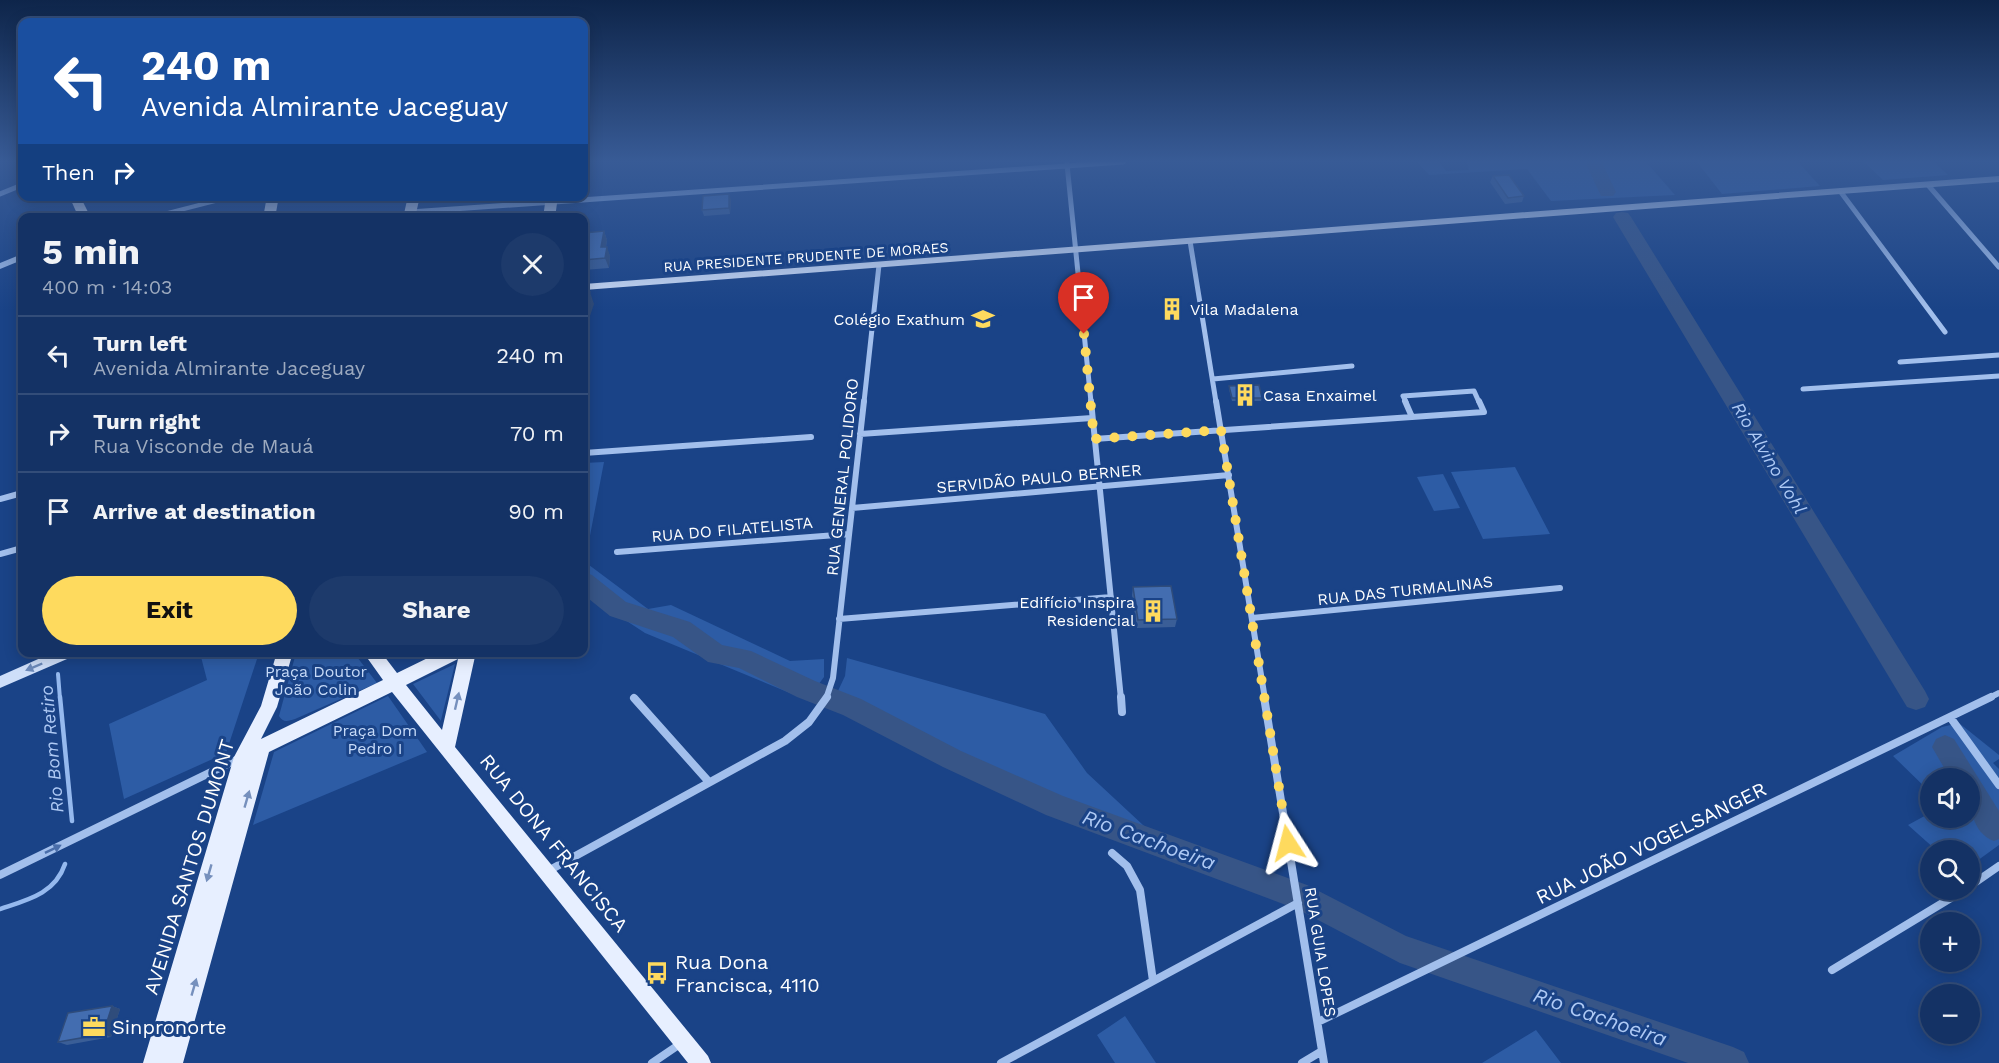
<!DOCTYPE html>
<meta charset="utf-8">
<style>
body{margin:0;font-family:"Work Sans",sans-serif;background:#1d3a6b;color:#f1f3f6;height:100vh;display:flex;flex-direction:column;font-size:22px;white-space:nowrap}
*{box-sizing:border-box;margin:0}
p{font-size:20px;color:#9daabf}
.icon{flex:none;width:33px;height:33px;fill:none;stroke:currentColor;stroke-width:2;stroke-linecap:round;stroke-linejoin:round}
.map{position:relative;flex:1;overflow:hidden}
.drawer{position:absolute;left:18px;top:213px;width:570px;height:444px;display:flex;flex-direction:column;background:#143265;border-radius:12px;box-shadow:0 3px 15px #0003,0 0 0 2px #334d79}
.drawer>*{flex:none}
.hud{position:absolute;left:18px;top:18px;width:570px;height:183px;border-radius:12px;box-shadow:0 3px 15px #0003,0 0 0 2px #334d79;background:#1a4fa0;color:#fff;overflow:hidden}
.controls{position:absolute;left:1920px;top:768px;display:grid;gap:12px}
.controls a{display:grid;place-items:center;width:60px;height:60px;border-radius:50%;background:#143265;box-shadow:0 3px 15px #0003,0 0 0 2px #334d79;font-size:30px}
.pin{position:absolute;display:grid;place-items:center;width:51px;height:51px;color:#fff;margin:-62px -26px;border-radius:50% 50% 50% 0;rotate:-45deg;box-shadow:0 0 6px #0007}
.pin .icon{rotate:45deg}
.me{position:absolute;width:66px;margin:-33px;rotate:351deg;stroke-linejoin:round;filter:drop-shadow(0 0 4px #0008)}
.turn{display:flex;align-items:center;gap:21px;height:126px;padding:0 24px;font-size:27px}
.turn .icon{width:78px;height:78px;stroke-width:2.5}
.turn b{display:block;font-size:42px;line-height:51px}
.then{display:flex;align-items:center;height:57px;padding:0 24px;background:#0003;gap:12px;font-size:22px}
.round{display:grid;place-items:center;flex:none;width:63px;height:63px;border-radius:32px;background:#1d3a6b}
.head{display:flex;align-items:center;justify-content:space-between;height:102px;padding:0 24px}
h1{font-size:36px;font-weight:700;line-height:45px}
.primary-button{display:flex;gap:12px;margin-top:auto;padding:12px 24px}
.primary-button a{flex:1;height:69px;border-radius:36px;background:#feda5e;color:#111;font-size:24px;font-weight:700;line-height:69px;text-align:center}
.primary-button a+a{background:#1d3a6b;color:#f1f3f6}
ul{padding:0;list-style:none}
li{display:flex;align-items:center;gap:18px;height:78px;padding:0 24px;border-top:2px solid #334d79}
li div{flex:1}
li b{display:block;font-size:22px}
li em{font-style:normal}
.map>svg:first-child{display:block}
.green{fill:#2d5ca5}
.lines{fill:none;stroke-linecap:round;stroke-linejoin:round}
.stream-far1{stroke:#95b9ee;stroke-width:4}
.stream{stroke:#95b9ee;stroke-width:4.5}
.river{fill:#375587;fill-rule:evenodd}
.minor-far2{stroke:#a2bfec;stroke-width:5}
.minor-far1{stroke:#a2bfec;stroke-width:6}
.minor{stroke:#a2bfec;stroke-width:8}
.tertiary{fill:#a2bfec;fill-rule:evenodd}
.secondary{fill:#cedef9;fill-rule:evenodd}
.primary{fill:#e7efff;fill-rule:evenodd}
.wall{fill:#3a5e97}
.shaded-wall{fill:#2f4c7b}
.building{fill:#436db0;stroke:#2f4c7b;stroke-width:1.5}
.oneway{fill:#6b89ba}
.oneway2{fill:#7690bd}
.oneway3{fill:#4a6eaa}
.route{stroke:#feda5e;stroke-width:10;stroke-dasharray:0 18}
.labels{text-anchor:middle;stroke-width:6;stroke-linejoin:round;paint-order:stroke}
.far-street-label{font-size:14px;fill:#fff;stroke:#1a4387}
.poi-label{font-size:16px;fill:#fff;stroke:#1a4387;text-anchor:start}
.street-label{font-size:16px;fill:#fff;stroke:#1a4387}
.park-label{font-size:16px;fill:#c7dbf9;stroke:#1a4387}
.water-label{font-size:18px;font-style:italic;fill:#aec9f4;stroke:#1a4387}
.near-street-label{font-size:20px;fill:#fff;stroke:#1a4387}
.near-poi-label{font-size:20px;fill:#fff;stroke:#1a4387;text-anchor:start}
.near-water-label{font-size:21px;font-style:italic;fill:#aec9f4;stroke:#1a4387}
</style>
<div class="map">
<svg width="1999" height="1063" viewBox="0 0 1999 1063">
<rect width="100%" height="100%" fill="#1a4387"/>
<!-- green -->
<path class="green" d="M1417,162h22l7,9 23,-1 -2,-8h186l-6,1 28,32 -124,6 -24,-32 -98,6z
M1697,162h101l22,24 -98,8z
M1864,162h70l14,13 -65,5z
M604,462l-19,100 63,47 23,-4 119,56 34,-2v18l-17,23 -162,-67 -61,-40v-130z
M1515,467l35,67 -67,5 -32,-67z
M1443,474l17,34 -26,3 -17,-34z
M200,653h59l-33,100 -102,46 -15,-75 98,-44z
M296,653h58l23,30 -82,36c-7,2 -12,4 -16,-3z
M847,658l198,56 42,59 70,65 -59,-26 -13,-1 -7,-7 -54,-14 -47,-30h-12l-12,-9 -11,2 -20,-3 -15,-17 -25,-13 1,-3 -3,-3 -16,-3 -2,-4 -14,-4 -11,-10 8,-17z
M455,664l-14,56v1l-28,-37z
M388,696l39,56 -174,73 21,-73z
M1959,723l40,32v4l-6,4 6,6v76l-29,21v-16h-34l-28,-25 22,-12v5h40v-40h-40v14l-37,-36 49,-29z
M1125,1016l31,47h-41l-18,-28z
M1536,1030l25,33h-79z"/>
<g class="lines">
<!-- stream-far1 -->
<path class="stream-far1" d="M58,674l2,25"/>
<!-- stream -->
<path class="stream" d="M60,697l12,124
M0,909c27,-9 55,-15 65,-45"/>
<!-- river -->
<path class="river" d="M1587,162h18l-2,3 13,27 -3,4h-12l-15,-32z
M1622,212l6,1 3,4 294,474 4,8 -4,8 -9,3 -9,-3 -294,-490 3,-4z
M584,572l8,3 34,27 64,20 32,23 29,6 64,30 46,18 100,52 102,45 244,89 99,51 327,111 11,5 5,11h-61l-288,-100 -101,-53 -253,-95 -103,-48 -100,-52 -46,-18 -58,-29 -31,-6 -35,-25 -63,-21 -26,-21z
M1945,735l9,4 45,72v28l-5,2c-25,-10 -24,-39 -24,-63h-20l-18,-31 4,-8z"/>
<!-- minor-far2 -->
<path class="minor-far2" d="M1067,164l24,238
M1928,185l71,82
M1840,191l105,141
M0,194l22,-9
M410,212l713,-50
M1190,241l26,161
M1900,362l99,-7
M1213,379l139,-13
M1803,389l196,-13
M864,402l15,-137
M1406,402l-3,-6 71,-5 5,11"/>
<!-- minor-far1 -->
<path class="minor-far1" d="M1091,401l30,298
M1216,401l49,298
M1405,401l7,16
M1412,417l72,-5 -5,-11
M860,434l232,-16
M1094,439l318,-22
M584,453l227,-16
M0,499l22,-6
M852,508l377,-33
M617,552l232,-18
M0,554l22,-6
M1252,618l308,-30
M839,619l272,-22
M826,699l7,-21 31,-277
M1987,699l12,-6"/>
<!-- minor -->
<path class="minor" d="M1121,697l1,15
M1264,697l60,366
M634,698l75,84
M1950,717l49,68
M1112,853l15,13 13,24 13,91
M548,871l237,-130 24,-19 18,-25
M0,875l240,-117
M1970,886l29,-20
M1832,970l132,-80
M1318,1022l673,-325
M652,1063l28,-19
M1001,1063l297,-160
M1302,1063l20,-12"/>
<!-- tertiary -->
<path class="tertiary" d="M226,196h17l-86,22h-17z
M22,254v6l-22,9v-6z"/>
<!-- secondary -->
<path class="secondary" d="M1999,176v6l-1415,108v-6z
M54,652h21l-1,4 -74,32v-12z"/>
<!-- primary -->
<path class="primary" d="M69,196h11l11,22h-12z
M267,196h12l-4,22h-12z
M408,196h12l-5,22h-12z
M546,196h12l-3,22h-12z
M277,652h16l-16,55 -16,32 122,-59 -20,-28h18l16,21 43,-21h36l-21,95 253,309 3,7h-23l-296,-371 -123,60 -86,311h-40l91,-306 27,-51zM458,659l-16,71 -36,-45z"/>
</g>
<!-- wall -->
<path class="wall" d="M1493,176l31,20 -2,6 -17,2 -15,-22z
M731,200l-1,14 -26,2 -2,-6z
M604,231l3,9 -1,7 4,9 -1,12 -25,2v-37z
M1229,386l33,12 -1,3h-29l-3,-12z
M1133,587l44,32 -2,8 -38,1 -5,-33z
M112,1006l8,3 -9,28 -44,8 -9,-3z"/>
<!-- shaded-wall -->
<path class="shaded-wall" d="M729,194l2,6 -1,14 -1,-6z
M604,231l3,9 -3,17 -3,-10z
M607,247l3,9 -1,12 -4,-10z
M590,292l4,12 -8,24 -2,-6v-11z
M112,1006l8,3 -9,28 -8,-3z"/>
<!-- building -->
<path class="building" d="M1509,175l15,21 -16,2 -15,-22z
M729,194v14l-27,2 1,-14z
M467,216l-1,2h-20z
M604,231l-3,16h6l-2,11 -21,2v-27z
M584,292h6l-6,19z
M1259,385l3,13h-30l-3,-12z
M1171,586l6,33 -39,1 -5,-33z
M112,1006l-9,28 -45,8 10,-29z"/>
<!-- one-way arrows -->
<defs><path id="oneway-solid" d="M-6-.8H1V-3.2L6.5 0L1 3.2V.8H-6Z" transform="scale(1.5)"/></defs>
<use class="oneway" href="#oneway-solid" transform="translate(34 667) rotate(157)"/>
<g class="oneway2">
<use href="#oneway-solid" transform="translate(457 701) rotate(-77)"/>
<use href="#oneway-solid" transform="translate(247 799) rotate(-74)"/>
<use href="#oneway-solid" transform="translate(209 873) rotate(106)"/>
<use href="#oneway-solid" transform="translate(194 987) rotate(-74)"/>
</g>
<use class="oneway3" href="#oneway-solid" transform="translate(53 849) rotate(-26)"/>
<!-- sky -->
<linearGradient id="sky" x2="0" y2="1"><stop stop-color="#0e254a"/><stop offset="0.52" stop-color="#385b96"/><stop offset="1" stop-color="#385b96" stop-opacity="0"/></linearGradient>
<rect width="1999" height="310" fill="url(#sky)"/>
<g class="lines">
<!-- route -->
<path class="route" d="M1084,334l10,105 127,-9 67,413"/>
</g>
<!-- icons -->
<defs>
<g id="building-bare" transform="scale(1.8)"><path d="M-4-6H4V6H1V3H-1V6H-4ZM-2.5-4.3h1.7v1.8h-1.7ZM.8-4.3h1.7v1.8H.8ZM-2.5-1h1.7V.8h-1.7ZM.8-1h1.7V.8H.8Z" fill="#feda5e" stroke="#1a4387" stroke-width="2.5" paint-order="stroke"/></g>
<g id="school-bare" transform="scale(1.8)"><path d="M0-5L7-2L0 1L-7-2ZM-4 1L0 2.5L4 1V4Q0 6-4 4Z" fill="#feda5e" stroke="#1a4387" stroke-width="2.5" paint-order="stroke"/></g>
<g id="bus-bare" transform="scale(1.8)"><path d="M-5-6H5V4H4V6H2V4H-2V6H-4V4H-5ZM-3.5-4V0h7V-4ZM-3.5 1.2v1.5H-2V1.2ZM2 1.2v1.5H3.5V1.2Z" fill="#feda5e" stroke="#1a4387" stroke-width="2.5" paint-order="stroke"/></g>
<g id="office-bare" transform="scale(1.8)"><path d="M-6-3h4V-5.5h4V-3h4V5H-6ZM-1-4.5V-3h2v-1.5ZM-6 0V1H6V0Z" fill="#feda5e" stroke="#1a4387" stroke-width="2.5" paint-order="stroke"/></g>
</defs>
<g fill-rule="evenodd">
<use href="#building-bare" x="1172" y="309"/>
<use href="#school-bare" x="983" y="319"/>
<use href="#building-bare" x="1245" y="395"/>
<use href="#building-bare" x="1153" y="611"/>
<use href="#bus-bare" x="657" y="973"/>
<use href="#office-bare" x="94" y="1027"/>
</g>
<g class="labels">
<!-- far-street labels -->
<g class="far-street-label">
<text transform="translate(806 257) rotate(-4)" y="5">RUA PRESIDENTE PRUDENTE DE MORAES</text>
</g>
<!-- poi labels -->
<g class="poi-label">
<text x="1190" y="315">Vila Madalena</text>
<text x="965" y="325" text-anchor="end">Colégio Exathum</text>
<text x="1263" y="401">Casa Enxaimel</text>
<text x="1135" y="608" text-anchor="end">Edifício Inspira<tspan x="1135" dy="18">Residencial</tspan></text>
</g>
<!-- street labels -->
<g class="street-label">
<text transform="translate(842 477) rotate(-84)" y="6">RUA GENERAL POLIDORO</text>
<text transform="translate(1039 478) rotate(-5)" y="6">SERVIDÃO PAULO BERNER</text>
<text transform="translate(732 529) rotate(-5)" y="6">RUA DO FILATELISTA</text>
<text transform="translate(1405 590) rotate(-6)" y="6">RUA DAS TURMALINAS</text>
<text transform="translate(1321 952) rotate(81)" y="6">RUA GUIA LOPES</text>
</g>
<!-- park labels -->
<g class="park-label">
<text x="316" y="677">Praça Doutor<tspan x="316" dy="18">João Colin</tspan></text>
<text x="375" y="736">Praça Dom<tspan x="375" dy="18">Pedro I</tspan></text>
</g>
<!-- water labels -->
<g class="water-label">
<text transform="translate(1769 458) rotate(59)" y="6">Rio Alvino Vohl</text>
<text transform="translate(52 749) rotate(-95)" y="6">Rio Bom Retiro</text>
</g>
<!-- near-street labels -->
<g class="near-street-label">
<text transform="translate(554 843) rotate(51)" y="7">RUA DONA FRANCISCA</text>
<text transform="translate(1651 843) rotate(-26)" y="7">RUA JOÃO VOGELSANGER</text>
<text transform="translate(189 867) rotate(-73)" y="7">AVENIDA SANTOS DUMONT</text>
</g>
<!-- near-poi labels -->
<g class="near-poi-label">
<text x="675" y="969">Rua Dona<tspan x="675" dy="23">Francisca, 4110</tspan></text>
<text x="112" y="1034">Sinpronorte</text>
</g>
<!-- near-water labels -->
<g class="near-water-label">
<text transform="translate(1149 840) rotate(20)" y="7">Rio Cachoeira</text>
<text transform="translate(1600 1017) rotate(19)" y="7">Rio Cachoeira</text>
</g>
</g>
</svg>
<div class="controls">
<a><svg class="icon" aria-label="sound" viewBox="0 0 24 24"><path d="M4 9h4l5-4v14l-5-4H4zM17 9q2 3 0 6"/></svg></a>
<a><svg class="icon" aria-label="search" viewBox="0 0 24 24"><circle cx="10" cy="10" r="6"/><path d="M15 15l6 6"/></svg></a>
<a>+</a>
<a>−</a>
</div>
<div class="pin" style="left:1084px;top:334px;background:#d93025"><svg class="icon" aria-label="arrive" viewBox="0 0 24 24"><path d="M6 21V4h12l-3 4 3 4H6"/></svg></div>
<svg class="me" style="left:1288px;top:843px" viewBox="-20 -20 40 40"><path d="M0-17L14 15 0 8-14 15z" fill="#feda5e" stroke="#fff" stroke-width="4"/></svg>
<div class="hud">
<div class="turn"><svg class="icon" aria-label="left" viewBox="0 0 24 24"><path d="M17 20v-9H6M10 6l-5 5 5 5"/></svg><div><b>240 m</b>Avenida Almirante Jaceguay</div></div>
<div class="then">Then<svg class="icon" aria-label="right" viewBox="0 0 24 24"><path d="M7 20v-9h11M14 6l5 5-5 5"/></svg></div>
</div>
<section class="drawer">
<div class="head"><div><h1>5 min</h1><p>400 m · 14:03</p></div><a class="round"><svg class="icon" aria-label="close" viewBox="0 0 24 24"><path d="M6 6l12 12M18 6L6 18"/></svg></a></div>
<ul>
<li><svg class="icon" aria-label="left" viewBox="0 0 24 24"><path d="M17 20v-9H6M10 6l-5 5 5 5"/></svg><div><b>Turn left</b><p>Avenida Almirante Jaceguay</p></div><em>240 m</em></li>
<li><svg class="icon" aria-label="right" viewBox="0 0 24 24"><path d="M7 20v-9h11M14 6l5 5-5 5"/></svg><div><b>Turn right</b><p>Rua Visconde de Mauá</p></div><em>70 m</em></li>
<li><svg class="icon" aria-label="arrive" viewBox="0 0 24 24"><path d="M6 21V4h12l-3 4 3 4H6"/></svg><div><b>Arrive at destination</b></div><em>90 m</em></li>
</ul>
<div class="primary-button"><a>Exit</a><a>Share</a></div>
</section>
</div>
